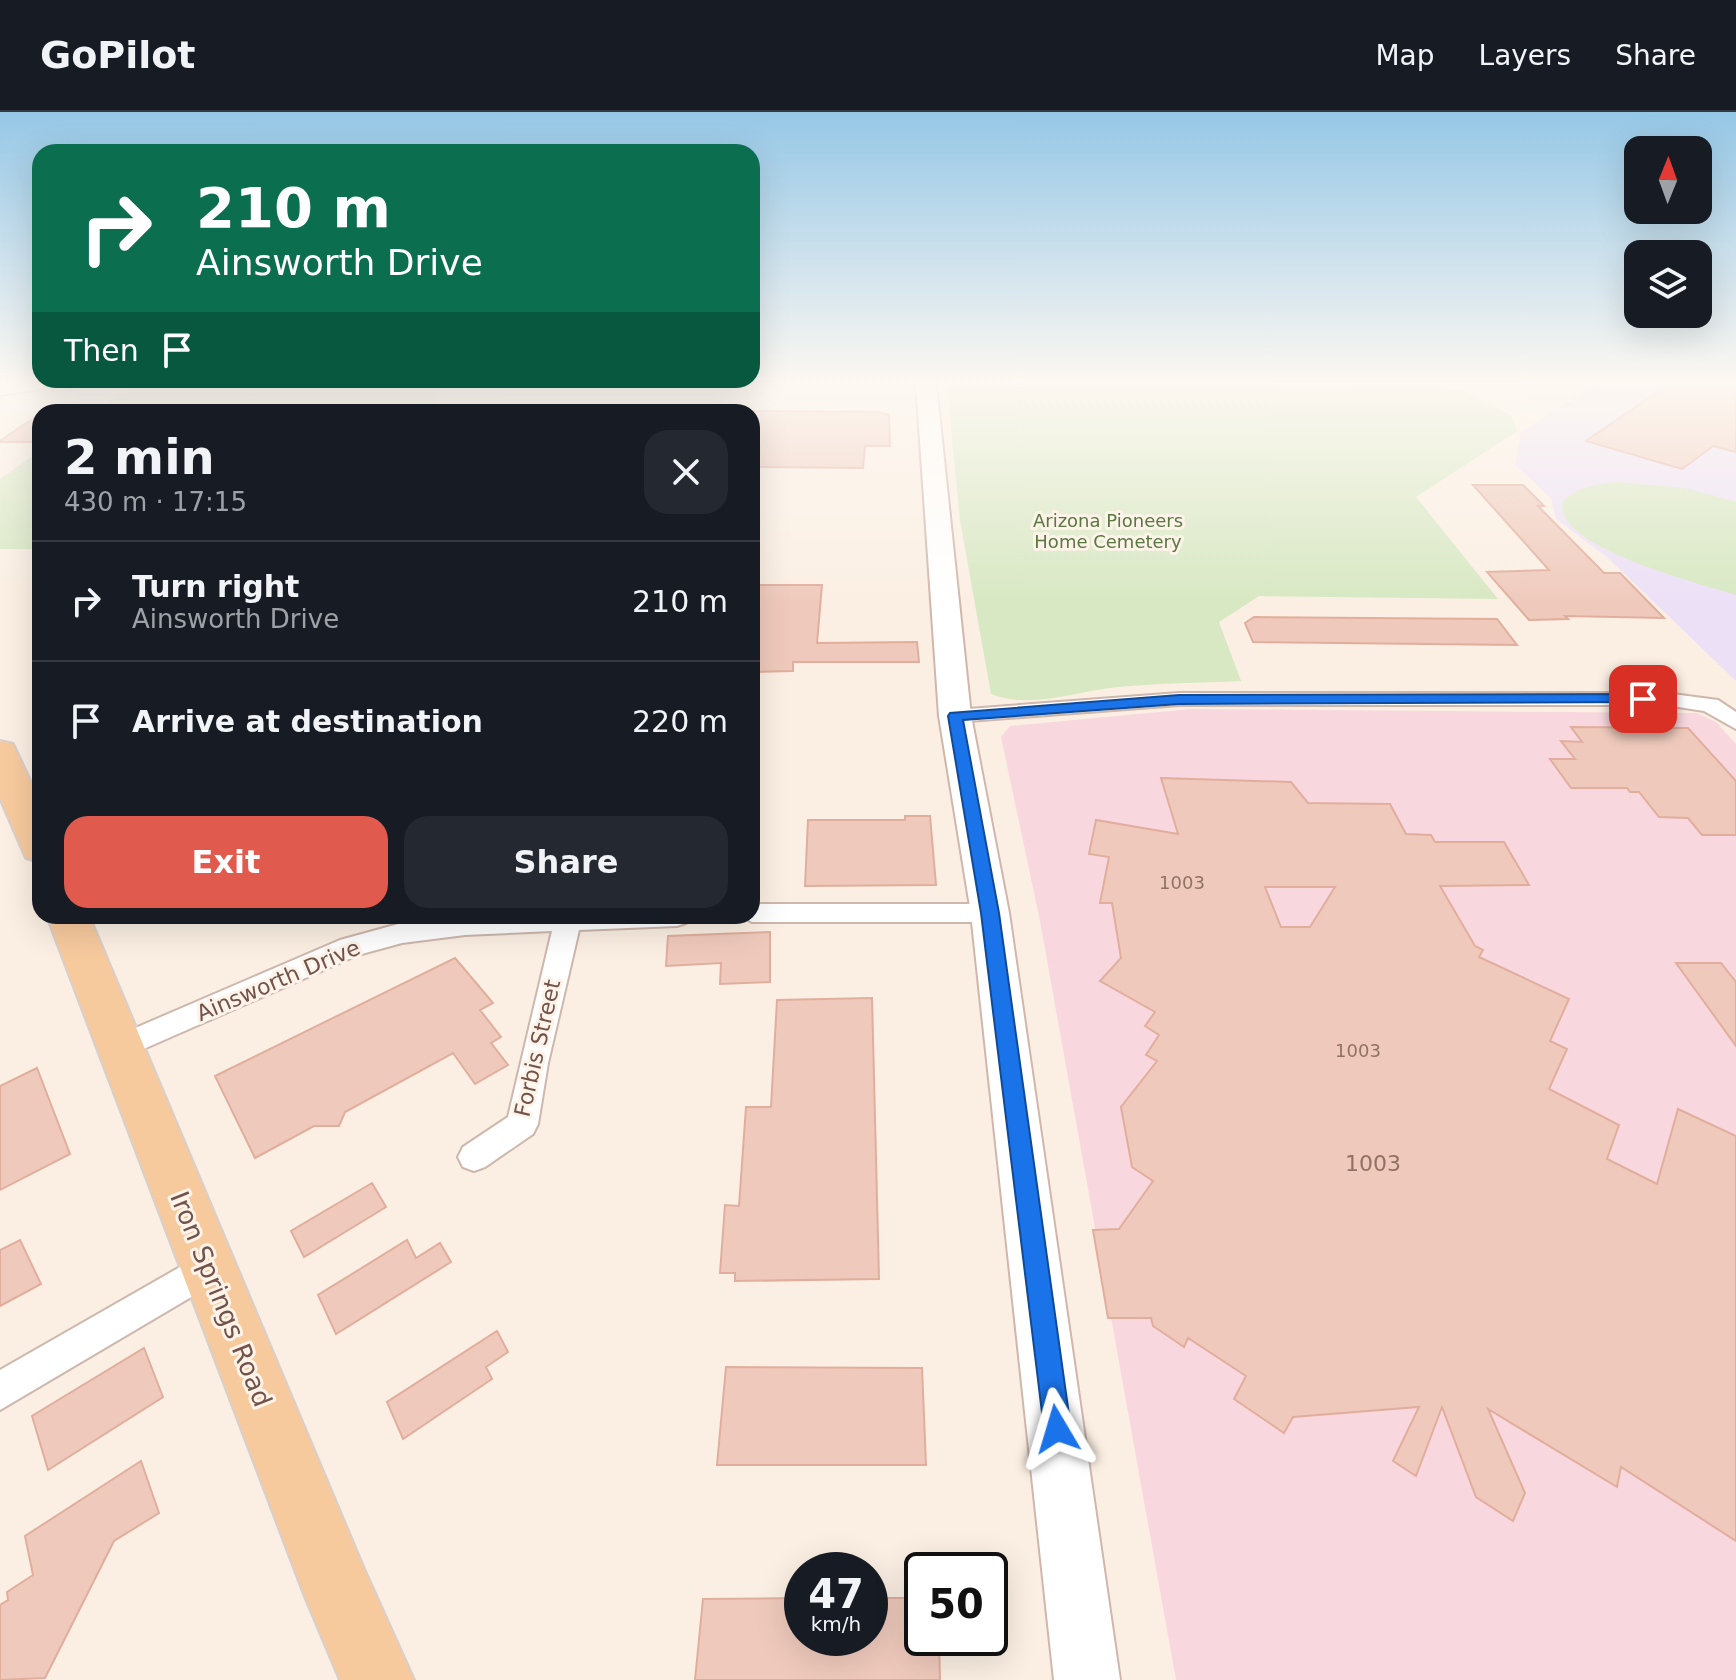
<!DOCTYPE html>
<meta charset="utf-8">
<style>
body{margin:0;font-family:"DejaVu Sans",sans-serif;background:#242831;color:#f1f3f6;height:100vh;display:flex;flex-direction:column;font-size:30px;white-space:nowrap}
*{box-sizing:border-box;margin:0}
p{font-size:26px;color:#9ea1a6}
.icon{flex:none;width:44px;height:44px;fill:none;stroke:currentColor;stroke-width:2;stroke-linecap:round;stroke-linejoin:round}
.map{position:relative;flex:1;overflow:hidden}
.side{position:absolute;left:32px;top:292px;width:728px;height:520px;display:flex;flex-direction:column;background:#171b24;border-radius:24px;box-shadow:0 8px 32px #0002}
.side>*{flex:none}
.top-card{position:absolute;left:32px;top:32px;width:728px;height:244px;border-radius:24px;box-shadow:0 8px 32px #0002;background:#0b6e4f;color:#fff;overflow:hidden}
.needle{width:52px;rotate:1deg}
.buttons{position:absolute;left:1624px;top:24px;display:grid;gap:16px}
.buttons a{display:grid;place-items:center;width:88px;height:88px;border-radius:16px;background:#171b24;box-shadow:0 8px 32px #0002;font-size:40px}
.speed{position:absolute;left:784px;top:1440px;display:flex;gap:16px;font-size:40px;font-weight:700;text-align:center}
.speed>*{display:grid;place-content:center;width:104px;height:104px;border-radius:50%;background:#171b24;box-shadow:0 8px 32px #0002;line-height:1}
.speed small{font-size:20px;font-weight:400}
.speed .limit{border:4px solid #111;border-radius:12px;background:#fff;color:#111}
.pin{position:absolute;display:grid;place-items:center;width:68px;height:68px;color:#fff;margin:-34px;border-radius:16px;box-shadow:0 4px 12px #0006}
.me{position:absolute;width:88px;margin:-44px;rotate:353deg;stroke-linejoin:round;filter:drop-shadow(0 0 6px #0008)}
.turn{display:flex;align-items:center;gap:28px;height:168px;padding:0 32px;font-size:36px}
.turn .icon{width:104px;height:104px;stroke-width:2.5}
.turn b{display:block;font-size:56px;line-height:68px}
.then{display:flex;align-items:center;height:76px;padding:0 32px;background:#0003;gap:16px;font-size:30px}
.round{display:grid;place-items:center;flex:none;width:84px;height:84px;border-radius:24px;background:#242831}
.summary{display:flex;align-items:center;justify-content:space-between;height:136px;padding:0 32px}
h1{font-size:48px;font-weight:800;line-height:60px}
.button{display:flex;gap:16px;margin-top:auto;padding:16px 32px}
.button a{flex:1;height:92px;border-radius:24px;background:#e05b4d;color:#fff;font-size:32px;font-weight:800;line-height:92px;text-align:center}
.button a+a{background:#242831;color:#f1f3f6}
ul{padding:0;list-style:none}
li{display:flex;align-items:center;gap:24px;height:120px;padding:0 32px;border-top:2px solid #363941}
li div{flex:1}
li b{display:block;font-size:30px}
li em{font-style:normal}
header{display:flex;align-items:center;gap:48px;box-sizing:border-box;height:112px;padding:0 40px;background:#171b24;border-bottom:2px solid #363941}
header strong{font-size:38px}
nav{display:flex;gap:44px;margin-inline-start:auto;font-size:28px}
.map>svg:first-child{display:block}
.education{fill:#ece0f7}
.medical{fill:#f9d7df}
.green{fill:#d7e8c3}
.building{fill:#efcabc;stroke:#e1ae9d;stroke-width:2;fill-rule:evenodd}
.lines{fill:none;stroke-linecap:round;stroke-linejoin:round}
.street-casing{stroke:#ceb7ad;stroke-width:4}
.secondary-casing{stroke:#d1b7ab;stroke-width:4}
.primary-casing{stroke:#d8cfcc;stroke-width:4}
.street{fill:#fff;fill-rule:evenodd}
.secondary{fill:#fff;fill-rule:evenodd}
.primary{fill:#f7ca9e;fill-rule:evenodd}
.route{fill:#1a73e8;stroke:#114b97;stroke-width:2}
.labels{text-anchor:middle;stroke-width:6;stroke-linejoin:round;paint-order:stroke}
.far-park-label{font-size:18px;fill:#597843;stroke:#fef3e9}
.number-label{font-size:18px;fill:#917166}
.street-label{font-size:22px;fill:#72534a;stroke:#fef3e9}
.near-number-label{font-size:22px;fill:#917166}
.near-street-label{font-size:26px;fill:#72534a;stroke:#fef3e9}
</style>
<header>
<strong>GoPilot</strong>
<nav><a>Map</a><a>Layers</a><a>Share</a></nav>
</header>
<div class="map">
<svg width="1736" height="1568" viewBox="0 0 1736 1568">
<rect width="100%" height="100%" fill="#fbefe3"/>
<!-- education -->
<path class="education" d="M1598,271h138v298l-128,-123 -52,-39 -5,-21 -36,-33 6,-33z"/>
<!-- medical -->
<path class="medical" d="M1191,597l506,4 19,9 20,22v936h-560l-136,-759 -39,-184 9,-11z"/>
<!-- green -->
<path class="green" d="M474,271l-7,7h-25l-18,22h-331l40,-28z
M951,271h41l2,4 446,1 23,3 48,24 6,16 -101,66 82,102 -239,-3 -40,26 22,59c-41,2 -82,2 -123,6 -43,4 -86,23 -127,7l-31,-174 -13,-133 4,-1z
M40,339v98h-40v-70z
M1616,370l69,6 51,14v93c-33,-11 -186,-48 -173,-94 16,-14 31,-17 53,-19z"/>
<!-- building -->
<path class="building" d="M1671,271h65v69l-23,-6 -31,23 -96,-28z
M752,299l127,1 10,3 1,31h-25l-2,22 -111,-1z
M40,302v28h-40v-1z
M1473,373h50l21,21h-6l66,67h16l44,45 -99,-2 3,3 -39,1 -42,-48 62,-2z
M752,473h70l-5,58 100,-1 2,20h-126v9l-41,1z
M1254,505l243,2 20,26 -264,-3 -8,-19z
M1571,615l117,1 48,53v54h-34l-14,-17 -29,-1 -20,-25h-9l-3,-4h-56l-21,-29h25l-14,-18 21,1z
M1161,666l130,4 17,21 82,1 16,30 25,1 4,7h69l25,43 -89,1 35,60 8,4 -4,7 90,42 -19,42 17,8 -18,40 70,36 -12,34 50,25 21,-75 58,27v405l-115,-74 -4,20 -129,-78 37,84 -12,28 -37,-24 -34,-90 -26,69 -23,-15 26,-54 -126,10 -9,16 -50,-34 12,-23 -58,-38 -4,9 -31,-21 -2,-8h-43l-15,-88 26,-1 34,-48 -21,-14 -11,-60 36,-46 -11,-6 13,-20 -14,-9 10,-14 -55,-31 21,-23 -9,-55h-12l9,-46 -20,-3 7,-34 82,14zM1265,775h70l-25,40h-29z
M905,704h25l6,69 -131,1 3,-66h97z
M770,820v50l-50,2 1,-21 -55,3 2,-30z
M455,846l38,45 -13,7 21,27 -10,6 17,22 -33,19 -22,-31 -108,59 -6,14h-25l-59,32 -40,-82z
M1676,851h45l15,19v64z
M872,886l7,281 -144,2v-8h-15l5,-68 14,1 7,-99h25l6,-107z
M37,956l33,86 -70,36v-104z
M372,1071l14,24 -82,50 -13,-26z
M20,1128l21,44 -41,22v-56z
M407,1128l9,18 24,-15 11,19 -115,72 -18,-39z
M497,1219l11,21 -22,15 6,12 -89,60 -16,-37z
M144,1236l19,49 -115,73 -16,-54z
M726,1255l196,1 4,97h-209z
M141,1349l18,52 -45,28 -69,137 -45,2v-75l8,-5 -1,-8 26,-17 -8,-39z
M802,1486v40h68v-40h52v40h17l1,42h-245l8,-81z"/>
<g class="lines">
<!-- street casing -->
<g class="street-casing">
<path id="street" d="M1179,581h486l53,7 18,12v17l-32,-18 -39,-6h-486l-224,17 -11,-6 11,-6z
M752,792h238l9,2 4,7 -4,7 -9,2h-238l-11,-6h11z
M459,804h231l-4,7 -9,3 -98,4 -31,133 -10,61 -5,10 -48,33 -11,4 -11,-4 -5,-10 5,-10 45,-30 44,-186 -87,4 -63,8 -44,12 -226,99 -10,4 -10,-4 -5,-8 5,-8 228,-98 62,-17z
M208,1139l12,5 6,12 -6,12 -220,130v-40z"/>
</g>
<!-- secondary casing -->
<g class="secondary-casing">
<path id="secondary" d="M0,271h50l-10,6 -40,6z
M916,271h20l35,333 38,197 111,767h-66l-83,-767 -32,-197z"/>
</g>
<!-- primary casing -->
<g class="primary-casing">
<path id="primary" d="M0,629l13,3 27,58v60l-14,-4 -26,-60z
M47,804h42l275,653 50,111h-74l-36,-86z"/>
</g>
<!-- street -->
<use href="#street" class="street"/>
<!-- secondary -->
<use href="#secondary" class="secondary"/>
<!-- primary -->
<use href="#primary" class="primary"/>
</g>
<!-- sky -->
<linearGradient id="sky" x2="0" y2="1"><stop stop-color="#95c7e6"/><stop offset="0.55" stop-color="#fdf8f2"/><stop offset="1" stop-color="#fdf8f2" stop-opacity="0"/></linearGradient>
<rect width="1736" height="491" fill="url(#sky)"/>
<!-- route -->
<path class="route" d="M1643,582l7,5 -2,3 -469,2 -216,16 36,193 72,516 -4,9 -10,4 -9,-4 -4,-9 -63,-516 -33,-197 2,-3 229,-18z"/>
<g class="labels">
<!-- far-park labels -->
<g class="far-park-label">
<text x="1108" y="415">Arizona Pioneers<tspan x="1108" dy="21">Home Cemetery</tspan></text>
</g>
<!-- number labels -->
<g class="number-label">
<text x="1182" y="777">1003</text>
<text x="1358" y="945">1003</text>
</g>
<!-- street labels -->
<g class="street-label">
<text transform="translate(278 868) rotate(-23)" y="8">Ainsworth Drive</text>
<text transform="translate(537 936) rotate(-77)" y="8">Forbis Street</text>
</g>
<!-- near-number labels -->
<g class="near-number-label">
<text x="1373" y="1059">1003</text>
</g>
<!-- near-street labels -->
<g class="near-street-label">
<text transform="translate(221 1187) rotate(68)" y="9">Iron Springs Road</text>
</g>
</g>
</svg>
<div class="buttons">
<a><svg class="needle" viewBox="-14 -14 28 28"><path d="M0-13l5 13h-10z" fill="#e53935"/><path d="M0 13l5-13h-10z" fill="#9ea1a6"/></svg></a>
<a><svg class="icon" aria-label="layers" viewBox="0 0 24 24"><path d="M12 4l9 5-9 5-9-5zM3 14l9 5 9-5"/></svg></a>
</div>
<div class="speed"><div>47<small>km/h</small></div><div class="limit">50</div></div>
<div class="pin" style="left:1643px;top:587px;background:#d93025"><svg class="icon" aria-label="arrive" viewBox="0 0 24 24"><path d="M6 21V4h12l-3 4 3 4H6"/></svg></div>
<svg class="me" style="left:1057px;top:1317px" viewBox="-20 -20 40 40"><path d="M0-17L14 15 0 8-14 15z" fill="#1a73e8" stroke="#fff" stroke-width="4"/></svg>
<div class="top-card">
<div class="turn"><svg class="icon" aria-label="right" viewBox="0 0 24 24"><path d="M7 20v-9h11M14 6l5 5-5 5"/></svg><div><b>210 m</b>Ainsworth Drive</div></div>
<div class="then">Then<svg class="icon" aria-label="arrive" viewBox="0 0 24 24"><path d="M6 21V4h12l-3 4 3 4H6"/></svg></div>
</div>
<section class="side">
<div class="summary"><div><h1>2 min</h1><p>430 m · 17:15</p></div><a class="round"><svg class="icon" aria-label="close" viewBox="0 0 24 24"><path d="M6 6l12 12M18 6L6 18"/></svg></a></div>
<ul>
<li><svg class="icon" aria-label="right" viewBox="0 0 24 24"><path d="M7 20v-9h11M14 6l5 5-5 5"/></svg><div><b>Turn right</b><p>Ainsworth Drive</p></div><em>210 m</em></li>
<li><svg class="icon" aria-label="arrive" viewBox="0 0 24 24"><path d="M6 21V4h12l-3 4 3 4H6"/></svg><div><b>Arrive at destination</b></div><em>220 m</em></li>
</ul>
<div class="button"><a>Exit</a><a>Share</a></div>
</section>
</div>
